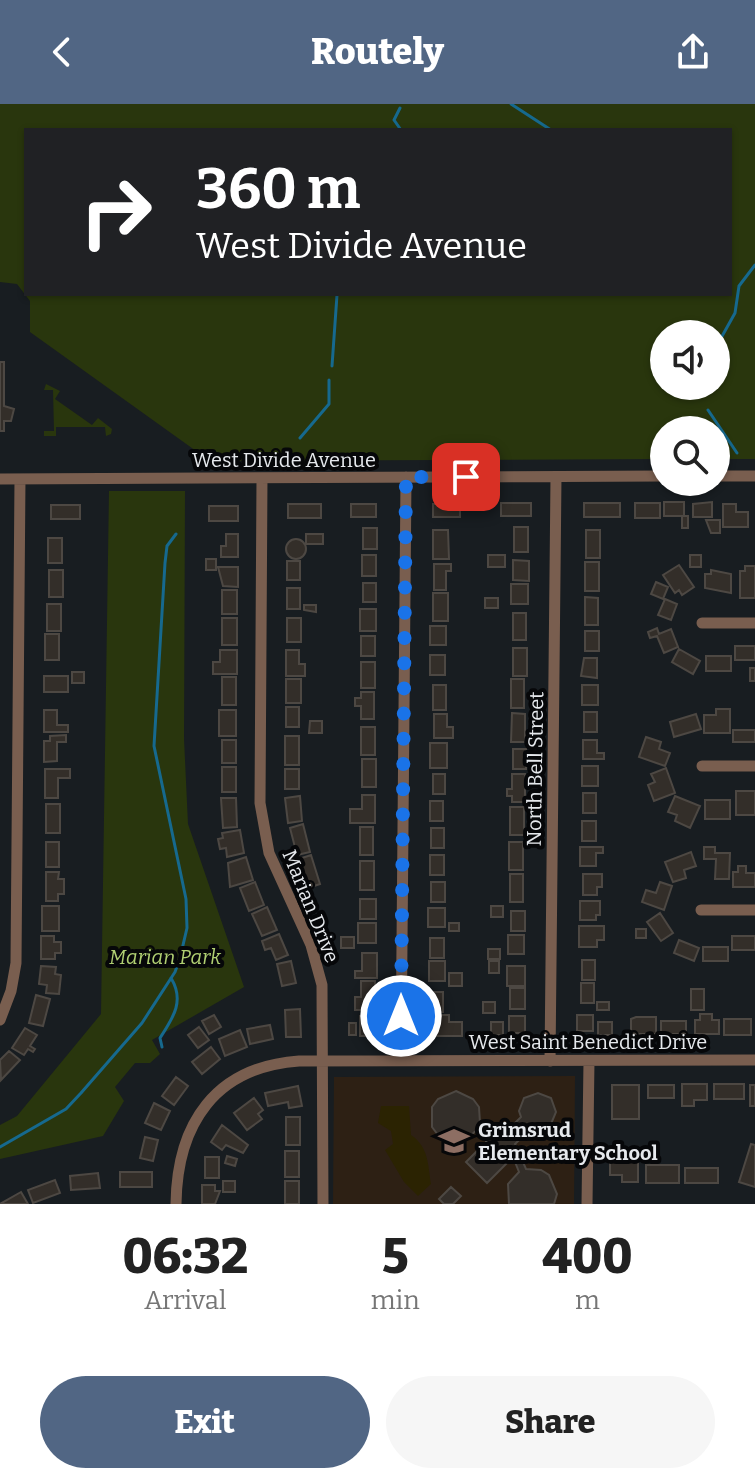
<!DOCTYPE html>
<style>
body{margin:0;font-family:Bitter,serif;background:#f6f6f6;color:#222;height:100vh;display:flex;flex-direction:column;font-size:30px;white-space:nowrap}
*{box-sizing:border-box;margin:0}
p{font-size:26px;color:#767676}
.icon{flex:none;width:44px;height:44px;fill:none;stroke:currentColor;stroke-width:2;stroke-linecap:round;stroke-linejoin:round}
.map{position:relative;height:1100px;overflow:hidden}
.details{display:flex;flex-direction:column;background:#fff;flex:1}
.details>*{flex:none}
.guide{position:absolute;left:24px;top:24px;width:708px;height:168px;border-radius:0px;box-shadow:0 2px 6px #0004;background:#202124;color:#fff;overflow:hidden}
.buttons{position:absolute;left:650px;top:216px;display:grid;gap:16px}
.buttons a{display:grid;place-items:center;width:80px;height:80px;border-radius:50%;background:#fff;box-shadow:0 2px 6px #0004;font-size:40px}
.pin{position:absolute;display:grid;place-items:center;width:68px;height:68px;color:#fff;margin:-34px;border-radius:16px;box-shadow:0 4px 12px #0006}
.me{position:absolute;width:88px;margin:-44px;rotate:0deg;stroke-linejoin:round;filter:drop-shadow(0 0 6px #0008)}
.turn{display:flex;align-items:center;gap:28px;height:168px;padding:0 40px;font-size:36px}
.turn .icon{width:104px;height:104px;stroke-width:2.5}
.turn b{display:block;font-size:56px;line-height:68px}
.eta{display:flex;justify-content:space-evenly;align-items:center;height:136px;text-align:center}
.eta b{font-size:48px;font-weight:800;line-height:56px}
.primary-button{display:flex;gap:16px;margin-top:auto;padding:16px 40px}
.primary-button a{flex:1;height:92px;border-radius:48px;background:#516684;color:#fff;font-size:32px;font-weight:800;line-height:92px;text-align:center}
.primary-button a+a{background:#f6f6f6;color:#222}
header{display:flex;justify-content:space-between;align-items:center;height:104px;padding:0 40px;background:#516684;color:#fff;font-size:36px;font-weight:800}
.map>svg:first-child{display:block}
.education{fill:#2d2014}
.green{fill:#29360d;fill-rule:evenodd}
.sand{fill:#2b2302}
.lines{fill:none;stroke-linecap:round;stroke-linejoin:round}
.stream{stroke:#16698e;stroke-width:3}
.building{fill:#332e29;stroke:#4d4843;stroke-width:2}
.minor{stroke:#795e4f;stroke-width:11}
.route{stroke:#1a73e8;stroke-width:14;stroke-dasharray:0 25.2}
.labels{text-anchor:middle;stroke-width:8;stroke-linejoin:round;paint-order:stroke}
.street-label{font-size:20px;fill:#e6e9ed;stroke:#060709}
.park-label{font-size:20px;font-style:italic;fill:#b0cf72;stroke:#060709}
.poi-label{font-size:20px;font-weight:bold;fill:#e6e9ed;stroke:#060709;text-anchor:start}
</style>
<header><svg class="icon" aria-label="back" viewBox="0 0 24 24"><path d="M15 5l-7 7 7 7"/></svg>Routely<svg class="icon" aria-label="share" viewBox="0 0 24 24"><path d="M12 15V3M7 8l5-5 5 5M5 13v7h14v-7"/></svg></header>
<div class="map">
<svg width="755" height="1100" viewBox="0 0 755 1100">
<rect width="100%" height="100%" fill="#181d21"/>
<!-- education -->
<path class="education" d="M575,972l-1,128h-241l1,-127z"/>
<!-- green -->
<path class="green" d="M0,0h755v355h-39v-29h-52v29l-454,2 -180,-129v-31l-13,-17 -17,-2zM26,26h704v164h-704zM664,230h52v52h-52z
M46,280l14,7 -5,8 37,26 6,-7 14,11 -1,5 -5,2 -1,-9h-49v9h-12v-5h10l-1,-41h-9z
M109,387h76l-1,248 4,85 56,163 -92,53 8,14 -10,9h-15l-20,24 9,14 -21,35 -103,23v-34l17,-9 84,-102z"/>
<!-- sand -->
<path class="sand" d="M381,1002h28l2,29c18,12 17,31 20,49l-13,12 -14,-14 -19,-32 8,-6 -2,-13 -13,-8z"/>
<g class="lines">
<!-- stream -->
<path class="stream" d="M511,0l40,26
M400,4l-6,12 7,10
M716,243l19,-34 4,-27 16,-21
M332,262l5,-71
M709,282v1
M708,306l29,43
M300,334l29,-34v-24
M162,943l-2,-9c13,-20 25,-37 11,-60
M0,1043l66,-38 15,-16 61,-70 33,-51 5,-14 7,-30 -1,-29 -32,-153 11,-183 2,-17 9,-12"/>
</g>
<!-- building -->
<path class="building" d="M0,258h4v44l10,3 -3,12h-7v10h-4z
M664,398h20v14h-20z
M712,398v15h-19v-13z
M501,399h30v13h-30z
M584,399h36v14h-36z
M635,399h25v15h-25z
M288,400h33v14h-33z
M351,400h25v13h-25z
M433,400h27v13h-27z
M723,400h13v8h12v15h-25z
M51,401h29v14h-29z
M209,402h29v15h-29z
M682,412h6v12h-6z
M706,416h14v13h-9z
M514,423h14v25h-14z
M363,424h14v21h-14z
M433,426h15l1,29h-16z
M586,426h14v28h-14z
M226,430h12v23h-17v-11h5z
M306,430h17v10h-17z
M48,434h14v25h-14z
M286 445a10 10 0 1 1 20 0a10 10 0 1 1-20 0Z
M362,451h14v21h-14z
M488,451h17v12h-17z
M690,451h11v12h-11z
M206,455h10v11h-10z
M513,456l16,1v20l-16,-1z
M287,457h13v19h-13z
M585,458h14v29h-14z
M434,460h17v7h-5v19h-12z
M679,461l15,22 -12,8 -3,-5 -4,3 -12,-18z
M745,462h10v32h-15v-27h5z
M218,463h20v20l-15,-1z
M49,466h14v27h-14z
M711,466l20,4v19l-26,-5v-14h6z
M656,478l12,5 -5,12 -12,-5z
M363,479h13v19h-13z
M511,480h17v20h-17z
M287,484h13v21h-13z
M222,486h15v24h-15z
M433,489h15v28h-15z
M585,493l13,1v27h-13z
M485,494h13v10h-13z
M665,495l12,5 -6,16 -13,-5z
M47,500h14v27h-14z
M304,501h12v7l-12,-2z
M360,505h16v22h-16z
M513,509h13v27h-13z
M222,514h15v27h-15z
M287,514h14v24h-14z
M430,522h16v19h-16z
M657,524l2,6 12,-5 7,18 -14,6 -7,-17 -7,2 -2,-6z
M585,527h14v20h-14z
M45,530h14v26h-14z
M361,532h14v20h-14z
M735,542h20v14h-20z
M513,544h14v28h-14z
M679,545l21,12 -7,13 -21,-12z
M220,546h17v24h-24v-12h7z
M286,546h13v14h6v12h-19z
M430,551h15v20h-15z
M706,552h25v15h-25z
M584,554h13v20l-16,-2z
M361,558h14v26h-14z
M750,564h5v13h-5z
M72,568h12v11h-12z
M44,572h24v16h-24z
M222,573h14v28h-14z
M286,575h15v24h-15z
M511,575h13v29h-13z
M433,581h13v25h-13z
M582,581h16v20h-16z
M361,588h13v27h-13v-13h-6v-8h6z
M286,603h13v20h-13z
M716,605h14v24h-26v-18h12z
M44,606h13v15h11v7h-24z
M219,606h17v26h-17z
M584,608h13v20h-13z
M512,609l13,1v28h-14z
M434,610h13v13h6v11h-19z
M696,610l5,15 -27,8 -4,-15z
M310,617h12v12h-13z
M361,623h14v28h-14z
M733,626h22v12h-22z
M66,631v7h-9v19l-13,1v-21h6v-5z
M285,632h14v29h-14z
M646,633l15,5 -2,7 11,4 -5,13 -26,-9z
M222,636h14v23h-14z
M583,636h14v13h7v6h-21z
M430,639h17v25h-17z
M513,645h13v20h-13z
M362,655h14v28h-14z
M582,662h16v20h-16z
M222,663h14v25h-14z
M666,664l9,25 -21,8 -6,-16 7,-3 -4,-8z
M45,665h25v9h-12v20h-13z
M285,665h14v20h-14z
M433,670h12v20h-12z
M512,670h13v28h-13v-6h-5v-7h5z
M736,687h19v24h-19z
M583,689h13v20h-13z
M362,691h13v28h-25v-14h12z
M300,692l2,25 -14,2 -3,-25z
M675,692l25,10 -10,22 -15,-7 2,-6 -9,-3z
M221,694h15l1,29 -14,1z
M705,696h25v19h-25z
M430,697h13v20h-13z
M46,700h14v29h-14z
M510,703h14v28h-14z
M582,717h14v20h-14z
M303,720l7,28 -13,3 -7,-27z
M360,723h13v28h-13z
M431,724h13v20h-13z
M240,726l4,23 -17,4 -1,-9 -6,1 -2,-10 5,-1 -1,-5z
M46,738h13v25h-13z
M509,738h14v28h-14z
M580,743h23v6h-7v13h-16z
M704,743h11v6h15l-1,26h-14l1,-20h-12z
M691,748l5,14 -12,4 2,8 -13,4 -8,-20z
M311,751l9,29 -12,4 -9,-29z
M430,751h14v20h-14z
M246,753l7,23 -23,7 -2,-24z
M360,757h14v29h-14z
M738,762h8v7h9v14h-22v-15h5z
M46,768h13l-1,7h6v15h-6v7h-12z
M510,770h13v28h-13z
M583,770h19v13h-5v8h-14z
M255,778l9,23 -15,6 -9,-23z
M431,778h14v20h-14z
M660,778l12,4 -8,24 -22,-8 4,-12 10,3z
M360,795h16v20h-16z
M580,797h20v14h-4v5h-16z
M42,802h17v25h-17z
M491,802h12v11h-12z
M267,803l10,23 -15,6 -10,-22z
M428,804h17v19h-17z
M511,807h14v20h-14z
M660,809l13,20 -12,8 -14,-19z
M358,819h18v20h-18z
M449,819h10v8h-10z
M579,822h25v14h-7v7h-18z
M636,825h10v9h-10z
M279,830l9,21 -12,5 -5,-12 -6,2 -3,-9z
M508,831h16v19h-16z
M41,832h13v6h7v11h-6v6h-14z
M732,832h23v14h-23z
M341,833h13v11h-13z
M430,834h14v20h-14z
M679,836l20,8 -5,13 -20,-8z
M703,843h25v14h-25z
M488,845h12v10h-12z
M362,849h15v25h-22v-7h7z
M582,856h13v20h-13z
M291,857l5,22 -14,3 -5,-22z
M429,857h16v20h-16z
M489,857h10v12h-10z
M41,862l15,1 -1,7 6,1 -2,19 -13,-1 1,-8 -8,-1z
M507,862h18v20h-18z
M449,869h13v13h-13z
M361,877h14v29h-20v-13h6z
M581,879h13v20h-13z
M510,884h15v21h-15z
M691,885h13v21h-13z
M428,888h15v20h-15z
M36,891l14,4 -7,27 -14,-3z
M483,898h12v11h-12z
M597,898h12v8h-12z
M300,905l1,28h-15l-1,-27z
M700,910h12v6h7v14h-24v-14h5z
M214,911l7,12 -12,7 -7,-13z
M427,911h22v7h13v14h-35z
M577,911h16v16h-16z
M360,912h14v20h-14z
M509,912h16v17h-16z
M636,913h20v17h-25v-15z
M724,915h27v16h-27z
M661,917h25v13h-25z
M491,918h12v13h-12z
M598,918h14v13h-14z
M349,919h7v12h-7z
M270,921l3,14 -23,5 -3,-15z
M199,923l10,13 -11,8 -10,-13z
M25,924l12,7 -7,11 5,3 -2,3 -5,-3 -4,6 -12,-7z
M240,926l7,17 -22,9 -6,-17z
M211,943l9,12 -18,15 -10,-12z
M9,947l11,9 -19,20 -1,-20z
M176,973l12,9 -14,19 -12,-9z
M682,980h25v16h-13v6h-12z
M714,980h30v15h-30z
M612,981h27v34h-27z
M648,981h26v13h-26z
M750,981h5v21h-5z
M298,982l4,20 -13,2 -1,-6 -20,4 -3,-13z
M456,987l17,8 6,8 1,16 25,10 16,-16 -2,-6 5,-13 14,-5 13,5 5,14 -5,12 -14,6 -5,-2 -17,16 11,25 15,1 8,5 8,19 -3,10h-45l-1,-20 11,-12 -4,-10 -8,1 -20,20 -21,-21 20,-20v-8l-9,-4 -12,10 -10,2 -17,-7 -6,-8v-20l6,-8z
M254,994l9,12 -5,4 4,5 -15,11 -13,-17z
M154,999l16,8 -9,19 -16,-7z
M286,1013h14v28h-14z
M222,1021l26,20 -5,8 -17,-8 -4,5 -11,-8z
M145,1033l13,3 -5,21 -13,-3z
M751,1040l4,1v42l-16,-5z
M285,1047h14v26h-14z
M623,1047h9v6h6v25h-16v-7h-12v-12l13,-5z
M227,1052l10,3 -2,7 -10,-3z
M205,1053h14v21h-14z
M646,1061h33v18h-33z
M685,1064h33v15h-33z
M120,1068h32v15h-32z
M98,1069l2,15 -29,2 -1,-14z
M55,1076l5,13 -27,10 -5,-13z
M223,1077h12v11h-12z
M285,1077h14v23h-14z
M202,1081h13v6h5l-5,13h-13z
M451,1083l10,9 -8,8h-9l-5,-5z
M21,1088l7,12h-28z"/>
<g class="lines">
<!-- minor -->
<path class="minor" d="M716,372h39
M262,374l-2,325 9,50 42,92 11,40 1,219
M0,375l664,-3
M702,519h53
M702,662h53
M701,806h54
M0,916l11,-29 5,-28 4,-484
M401,957l5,-584
M550,957l6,-584
M176,1100c1,-80 39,-137 123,-143l456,-1
M587,1100l2,-143"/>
</g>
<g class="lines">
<!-- route -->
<path class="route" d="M401,912l5,-539h60"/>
</g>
<!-- icons -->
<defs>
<g id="school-bare" transform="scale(2.4)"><path d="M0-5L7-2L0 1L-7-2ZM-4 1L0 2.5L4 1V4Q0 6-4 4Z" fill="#8d6e63" stroke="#060709" stroke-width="2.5" paint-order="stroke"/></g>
</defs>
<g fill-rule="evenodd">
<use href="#school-bare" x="454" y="1037"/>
</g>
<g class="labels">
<!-- street labels -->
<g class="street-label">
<text x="284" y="363">West Divide Avenue</text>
<text transform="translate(535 665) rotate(-89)" y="7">North Bell Street</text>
<text transform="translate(311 802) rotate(68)" y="7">Marian Drive</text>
<text x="588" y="945">West Saint Benedict Drive</text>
</g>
<!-- park labels -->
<g class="park-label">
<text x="165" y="860">Marian Park</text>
</g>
<!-- poi labels -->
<g class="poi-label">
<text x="478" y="1033">Grimsrud<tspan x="478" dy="23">Elementary School</tspan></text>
</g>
</g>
</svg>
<div class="buttons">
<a><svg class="icon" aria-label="sound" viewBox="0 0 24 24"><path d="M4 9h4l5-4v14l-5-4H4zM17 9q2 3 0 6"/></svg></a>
<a><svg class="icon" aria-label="search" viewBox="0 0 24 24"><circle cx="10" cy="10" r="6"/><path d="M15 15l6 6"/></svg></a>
</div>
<div class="pin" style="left:466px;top:373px;background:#d93025"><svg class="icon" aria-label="arrive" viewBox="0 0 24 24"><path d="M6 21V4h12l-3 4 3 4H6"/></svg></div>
<svg class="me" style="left:401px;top:912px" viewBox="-20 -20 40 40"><circle r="17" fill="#1a73e8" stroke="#fff" stroke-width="3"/><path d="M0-11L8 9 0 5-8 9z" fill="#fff"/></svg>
<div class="guide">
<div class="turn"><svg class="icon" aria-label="right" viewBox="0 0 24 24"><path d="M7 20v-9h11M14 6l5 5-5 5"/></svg><div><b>360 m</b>West Divide Avenue</div></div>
</div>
</div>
<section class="details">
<div class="eta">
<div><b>06:32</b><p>Arrival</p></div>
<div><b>5</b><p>min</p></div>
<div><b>400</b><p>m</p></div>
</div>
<div class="primary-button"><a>Exit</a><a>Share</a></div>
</section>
